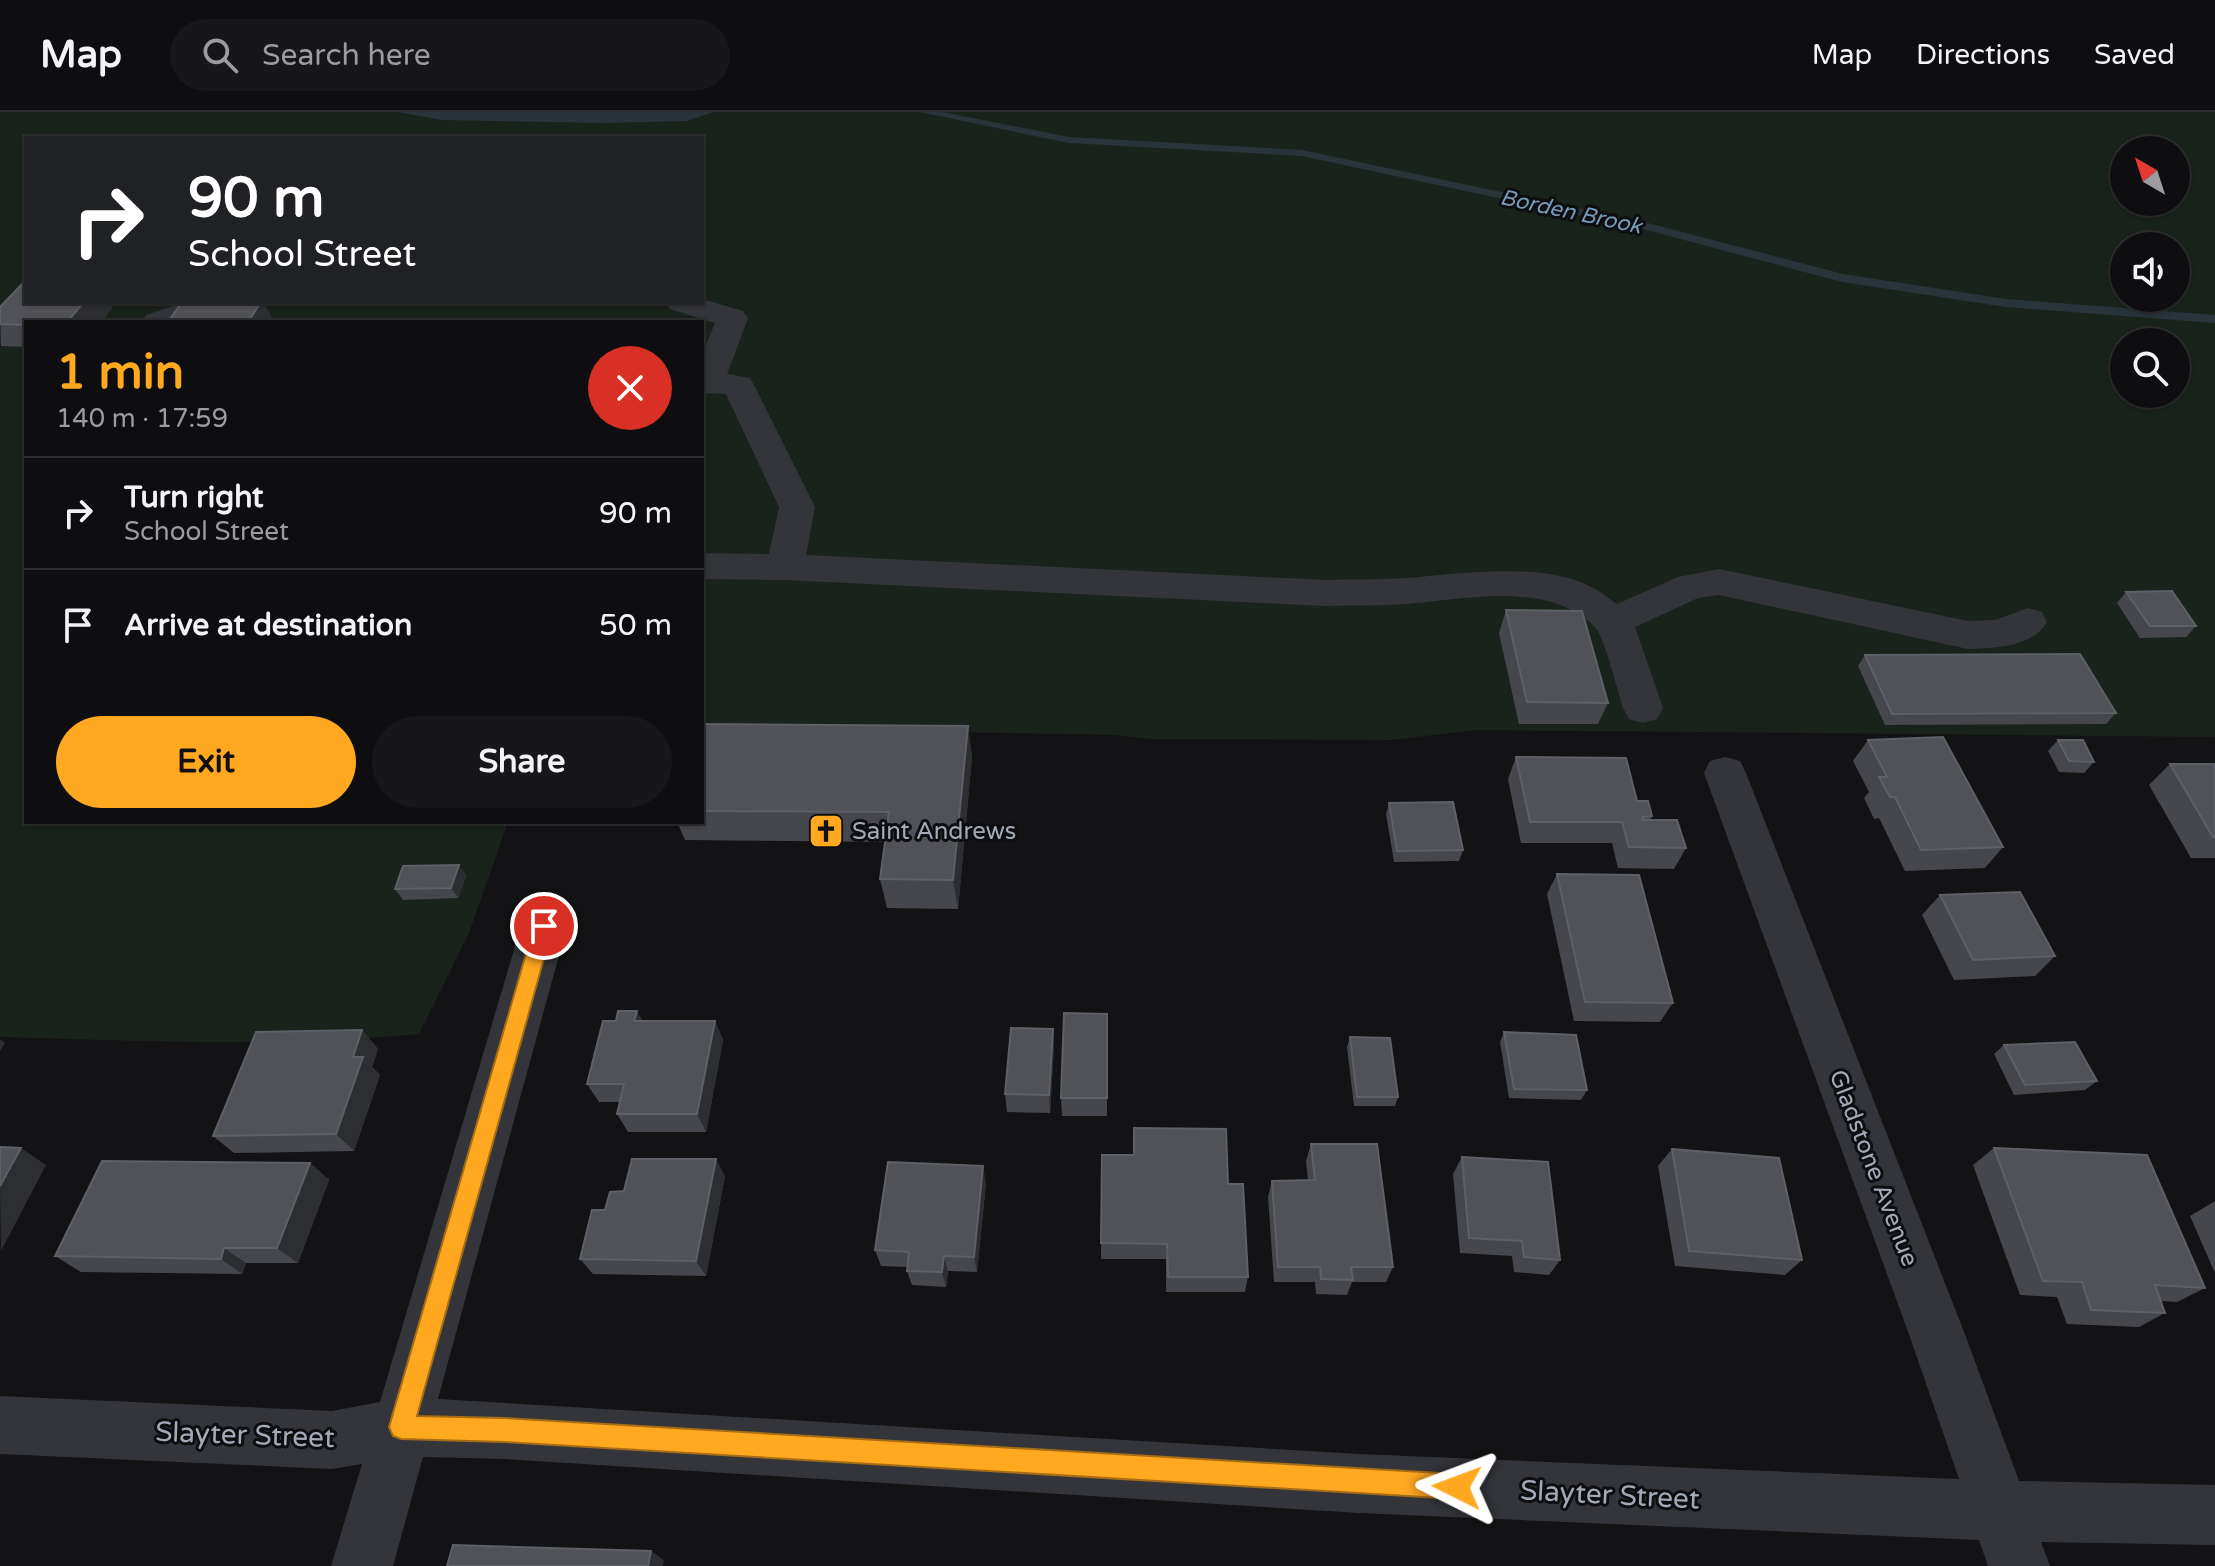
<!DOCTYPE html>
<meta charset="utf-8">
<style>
body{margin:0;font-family:"Varela Round",sans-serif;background:#171719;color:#f1f3f6;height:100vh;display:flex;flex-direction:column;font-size:30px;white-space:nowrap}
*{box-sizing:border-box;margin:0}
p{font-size:26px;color:#9b9c9f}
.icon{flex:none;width:44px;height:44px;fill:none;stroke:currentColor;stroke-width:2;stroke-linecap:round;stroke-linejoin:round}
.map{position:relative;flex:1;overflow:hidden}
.panel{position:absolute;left:24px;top:208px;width:680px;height:504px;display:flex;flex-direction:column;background:#0e0e10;border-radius:0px;box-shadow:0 2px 6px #0004,0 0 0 2px #2e2e30}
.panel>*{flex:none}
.top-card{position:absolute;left:24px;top:24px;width:680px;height:168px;border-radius:0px;box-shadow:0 2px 6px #0004,0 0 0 2px #2e2e30;background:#202124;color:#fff;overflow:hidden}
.needle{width:52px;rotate:321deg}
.tools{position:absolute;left:2110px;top:24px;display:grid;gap:16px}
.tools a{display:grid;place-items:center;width:80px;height:80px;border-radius:50%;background:#0e0e10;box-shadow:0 2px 6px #0004,0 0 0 2px #2e2e30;font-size:40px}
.pin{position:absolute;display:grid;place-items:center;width:68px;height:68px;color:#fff;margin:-34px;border:4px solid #fff;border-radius:50%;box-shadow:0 2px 8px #0007}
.me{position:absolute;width:88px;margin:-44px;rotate:273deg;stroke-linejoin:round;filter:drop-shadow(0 0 6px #0008)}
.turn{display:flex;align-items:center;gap:28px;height:168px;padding:0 32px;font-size:36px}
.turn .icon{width:104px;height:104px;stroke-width:2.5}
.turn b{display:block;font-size:56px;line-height:68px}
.round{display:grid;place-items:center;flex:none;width:84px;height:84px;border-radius:42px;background:#171719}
.overview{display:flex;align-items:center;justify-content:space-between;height:136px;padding:0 32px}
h1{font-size:48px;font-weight:700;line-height:60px;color:#ffa820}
.action{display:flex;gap:16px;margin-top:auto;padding:16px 32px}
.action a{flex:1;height:92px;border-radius:48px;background:#ffa820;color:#111;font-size:32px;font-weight:700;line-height:92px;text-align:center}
.action a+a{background:#171719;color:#f1f3f6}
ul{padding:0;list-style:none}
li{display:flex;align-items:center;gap:24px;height:112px;padding:0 32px;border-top:2px solid #2e2e30}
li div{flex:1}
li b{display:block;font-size:30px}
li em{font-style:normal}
header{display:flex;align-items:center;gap:48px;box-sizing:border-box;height:112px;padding:0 40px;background:#0e0e10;border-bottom:2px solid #2e2e30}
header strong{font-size:38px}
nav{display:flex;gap:44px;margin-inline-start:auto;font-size:28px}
.search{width:560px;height:72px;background:#171719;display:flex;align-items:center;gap:20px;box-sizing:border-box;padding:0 28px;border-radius:44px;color:#9b9c9f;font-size:30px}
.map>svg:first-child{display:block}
.green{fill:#1a231b;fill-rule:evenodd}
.water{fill:#28333a}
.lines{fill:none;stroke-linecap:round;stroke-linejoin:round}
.stream{fill:#28333a;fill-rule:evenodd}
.minor{fill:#33353a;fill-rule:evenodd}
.wall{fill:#46474d}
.shaded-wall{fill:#2d2e32}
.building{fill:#505258;stroke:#5d6067;stroke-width:2}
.route{fill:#ffa820;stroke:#a66d15;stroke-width:2}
.labels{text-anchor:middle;stroke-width:6;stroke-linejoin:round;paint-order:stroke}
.far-water-label{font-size:22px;font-style:italic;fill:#769bb6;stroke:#0e0e10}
.poi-label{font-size:24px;fill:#a3aab7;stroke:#0e0e10;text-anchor:start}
.street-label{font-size:24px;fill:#a3aab7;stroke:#0e0e10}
.near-street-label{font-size:28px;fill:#a3aab7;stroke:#0e0e10}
</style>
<header>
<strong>Map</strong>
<div class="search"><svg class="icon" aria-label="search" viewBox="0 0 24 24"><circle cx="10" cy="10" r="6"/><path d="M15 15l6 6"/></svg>Search here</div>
<nav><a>Map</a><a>Directions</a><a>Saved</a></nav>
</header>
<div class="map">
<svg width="2215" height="1454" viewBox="0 0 2215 1454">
<rect width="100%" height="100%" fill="#131315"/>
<!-- green -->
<path class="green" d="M0,0h2215v625l-738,-7 -86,10 -238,-1 -38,-4 -413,-7v-406h-676v500h482l-39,111 -50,101c-139,13 -279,7 -419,3zM26,26h676v164h-676zM2124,38h52v52h-52zM2124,134h52v52h-52zM2124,230h52v52h-52z"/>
<!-- water -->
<path class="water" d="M398,0h315l-26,9 -83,2 -162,-3z"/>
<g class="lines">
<!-- stream -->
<path class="stream" d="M920,0h22l127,25 233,13 342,72 199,52 163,25 209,16v8l-209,-16 -164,-25 -199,-53 -341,-73 -233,-13z"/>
<!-- minor -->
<path class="minor" d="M702,187l41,12 5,7 -21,56 23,4 4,7 61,122 -9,48 519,25c27,-1 54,0 81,-2 53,-4 136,-17 185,9 9,4 17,11 26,17l61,-27 41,-8 249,52 27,-1 33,-12 14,4 5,10c-14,25 -53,26 -79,27l-249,-54 -21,3 -63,29 28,81 -6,11 -14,4 -14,-4 -6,-11c-5,-16 -19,-72 -28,-81 -48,-48 -131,-27 -190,-23 -26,2 -53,1 -80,2l-540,-26 -83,-1v-26l67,1 10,-47 -53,-113 -24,-1v-38l13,-32 -45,-14 -4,-7h36z
M186,190h45c-15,23 -65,20 -90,20l5,-7z
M1725,645l15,4 6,12 220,564 53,144 196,4v60l-174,-3 9,24h-62l-9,-26 -620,-27 -855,-54 -81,-2 -30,109h-62l31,-102 -30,5 -332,-15v-58l332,15 48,-9 141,-476 7,-14 16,-5 16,5 7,14 -129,473 921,55 600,25 -49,-142 -206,-564 6,-12z"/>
</g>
<!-- wall -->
<path class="wall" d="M26,190h82l4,6 -11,14h-75v25l-25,-1 -1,-39z
M2126,480l70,34 -10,11 -46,1 -23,-35z
M1506,498l102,93 -10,21h-79l-20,-91z
M1865,543l251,58 -10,11 -221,1 -27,-59z
M702,612l266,2 4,31 -14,152 -71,-1 -7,-29 5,-37 -200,-2 -8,-18h25z
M1868,628l135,107 -18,21 -80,3 -26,-53 -5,1 -10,-21 5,-6 -16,-31z
M2058,628l36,22 -10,11 -25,-1 -11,-21z
M1516,645l121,44 15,15 -2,4 36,28 -12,21 -56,-1 -6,-25h-91l-13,-64z
M2170,652h45v94h-24l-42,-73z
M1389,691l74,47 -4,11 -65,1 -8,-48z
M459,753l7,11 -8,22 -55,2 -8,-11z
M1557,762l116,129 -13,19 -86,-1 -27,-127z
M1940,783l115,61 -20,20 -81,4 -32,-65z
M1107,902v102h-45l-1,-18z
M616,909h99l8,19 -17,92h-78l-11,-18 3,-12h-21l-12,-18z
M1053,917l1,19 -4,65 -43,-1 -2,-18z
M362,918l16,19 -6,18 8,8 -26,76 -120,2 -21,-17z
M1504,920l83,58 -6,10 -72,-2 -9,-56z
M1350,925l48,60 -3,9h-41l-7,-59z
M2004,933l93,36 -12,9 -71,5 -20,-41z
M1134,1016l94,56 20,93 -3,15h-79v-33h-65l1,-104h32z
M1311,1032l82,123 -7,15h-34l-5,13 -31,-1 -1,-12h-41l-6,-85 4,-16 36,-1 -2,-19z
M1994,1036l211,140 -28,14 -16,-1 4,12 -26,14 -72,-3 -10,-27 -37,-2 -47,-130z
M1672,1037l130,111 -17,15 -110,-9 -17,-100z
M1462,1045l98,103 -11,15 -35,-3 -2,-16 -52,-3 -7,-79z
M310,1051l19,17 -31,83h-52l-4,11 -161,-2 -26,-16z
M725,1064l-19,100 -113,-2 -13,-15 25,-49 19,-19z
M986,1071l-9,89 -29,-1 -2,16 -34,-2 -5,-14v-4l-26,-1 -6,-16z
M2215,1089v72l-25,-57z"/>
<!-- shaded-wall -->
<path class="shaded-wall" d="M84,190h24l4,6 -11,14h-34z
M261,190h3l10,20h-26z
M968,614l4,31 -14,152 -5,-29z
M459,753l7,11 -8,22 -7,-10z
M637,899l11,19 -14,-9z
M715,909l8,19 -17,92 -9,-18z
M1053,917l1,19 -4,65 -1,-18z
M362,918l16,19 -6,18 8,8 -26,76 -18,-17 17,-77z
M0,927l5,4 -5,8z
M21,1036l25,17 -45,86 -1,-65z
M716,1047l9,17 -19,100 -10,-15z
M310,1051l19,17 -31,83 -21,-15z
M983,1054l3,17 -9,89 -3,-15z
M224,1136l22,15 -4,11 -21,-15z
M944,1144l4,15 -2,16 -4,-15z
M651,1439l13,9 -1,6h-15z"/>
<!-- building -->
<path class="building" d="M24,170l2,1v19h58l-17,20h-41v3l-26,-1v-17z
M182,190h79l-13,20h-80z
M2172,479l24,35h-46l-24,-34z
M1506,498l76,1 26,92 -81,-1z
M2080,542l36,59 -224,1 -27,-59z
M702,612l266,2 -15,154 -73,-1 9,-67 -187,-1z
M1943,625l60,110 -82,3 -26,-53h-5l-11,-20h8l-19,-37z
M2058,628h25l11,22 -25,-1z
M1516,645l110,1 11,43h11l4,15 -10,1 1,3h34l9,28 -57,-1 -7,-25h-92z
M2170,652h45v73h-2z
M1453,690l10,48 -66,1 -8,-48z
M459,753l-8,23 -56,1 8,-23z
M1557,762l82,1 34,128 -88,-1z
M2020,780l35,64 -82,4 -33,-65z
M618,899h19l-3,10h81l-18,93h-80l7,-30h-37l16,-63h13z
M1064,901l43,1v84h-46z
M1011,916l42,1 -4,66 -44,-1z
M362,918l-9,27h10l-27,77 -123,2 43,-104z
M1504,920l72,3 11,55 -73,-1z
M1350,925l40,1 8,59h-41z
M2075,930l22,39 -72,4 -21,-40z
M1134,1016l92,1 2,55h15l5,93h-80l-1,-33 -66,-1 1,-88h32z
M1311,1032h66l16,123h-42l2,13 -32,-1 -1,-12h-42l-6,-86 43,-1z
M0,1035l21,1 -21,38z
M1994,1036l153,7 58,133 -50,-3 10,28 -74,-3 -9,-28 -39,-1z
M1672,1037l107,9 23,102 -113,-9z
M1462,1045l86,5 12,98 -36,-3 -2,-16 -53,-3z
M632,1047h84l-20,102 -116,-2 12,-49h13l5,-18 14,-1z
M102,1049l208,2 -33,85h-53l-3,11 -166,-3z
M888,1050l95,4 -9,91 -30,-1 -2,16 -35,-1 2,-19 -34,-2z
M453,1433l198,6 -3,15h-201z"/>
<!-- route -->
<path class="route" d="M544,806l6,3 3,5 -136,490 87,2 953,56 9,4 3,9 -3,9 -9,3 -953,-57 -103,-3 -8,-3 -4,-9 145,-501 3,-5z"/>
<!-- icons -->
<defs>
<g id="church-square" transform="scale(1.8)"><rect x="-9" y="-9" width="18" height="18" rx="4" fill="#ffa820" stroke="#0e0e10"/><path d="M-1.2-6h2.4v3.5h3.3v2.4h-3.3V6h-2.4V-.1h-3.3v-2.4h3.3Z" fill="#111"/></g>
</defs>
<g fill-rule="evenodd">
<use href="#church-square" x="826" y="719"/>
</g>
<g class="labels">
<!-- far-water labels -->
<g class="far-water-label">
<text transform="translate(1571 99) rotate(12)" y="8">Borden Brook</text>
</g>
<!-- poi labels -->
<g class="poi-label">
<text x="852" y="727">Saint Andrews</text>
</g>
<!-- street labels -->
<g class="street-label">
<text transform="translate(1874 1056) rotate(69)" y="8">Gladstone Avenue</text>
</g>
<!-- near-street labels -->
<g class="near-street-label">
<text transform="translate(245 1322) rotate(2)" y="10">Slayter Street</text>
<text transform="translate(1610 1382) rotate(3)" y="10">Slayter Street</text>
</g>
</g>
</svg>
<div class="tools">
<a><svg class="needle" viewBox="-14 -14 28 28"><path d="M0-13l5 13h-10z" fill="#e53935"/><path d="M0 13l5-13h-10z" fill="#9b9c9f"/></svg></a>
<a><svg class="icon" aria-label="sound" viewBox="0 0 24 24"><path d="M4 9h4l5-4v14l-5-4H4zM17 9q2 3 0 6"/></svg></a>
<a><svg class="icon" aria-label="search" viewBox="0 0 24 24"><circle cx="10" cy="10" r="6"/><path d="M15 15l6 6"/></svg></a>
</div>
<div class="pin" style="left:544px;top:814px;background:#d93025"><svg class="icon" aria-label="arrive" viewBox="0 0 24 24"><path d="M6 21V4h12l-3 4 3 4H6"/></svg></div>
<svg class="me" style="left:1457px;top:1375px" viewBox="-20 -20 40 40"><path d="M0-17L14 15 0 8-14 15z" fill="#ffa820" stroke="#fff" stroke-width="4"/></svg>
<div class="top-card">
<div class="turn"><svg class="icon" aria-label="right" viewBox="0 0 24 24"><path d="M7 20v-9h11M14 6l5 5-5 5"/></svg><div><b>90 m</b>School Street</div></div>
</div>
<section class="panel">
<div class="overview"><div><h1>1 min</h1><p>140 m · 17:59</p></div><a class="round" style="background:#d93025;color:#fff"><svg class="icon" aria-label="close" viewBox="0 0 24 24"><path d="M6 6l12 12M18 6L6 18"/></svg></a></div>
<ul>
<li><svg class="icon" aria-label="right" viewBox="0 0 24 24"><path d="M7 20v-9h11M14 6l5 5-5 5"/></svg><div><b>Turn right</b><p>School Street</p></div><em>90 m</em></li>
<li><svg class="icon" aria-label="arrive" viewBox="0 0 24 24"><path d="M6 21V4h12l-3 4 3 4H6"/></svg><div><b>Arrive at destination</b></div><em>50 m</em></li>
</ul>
<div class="action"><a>Exit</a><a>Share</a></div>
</section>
</div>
